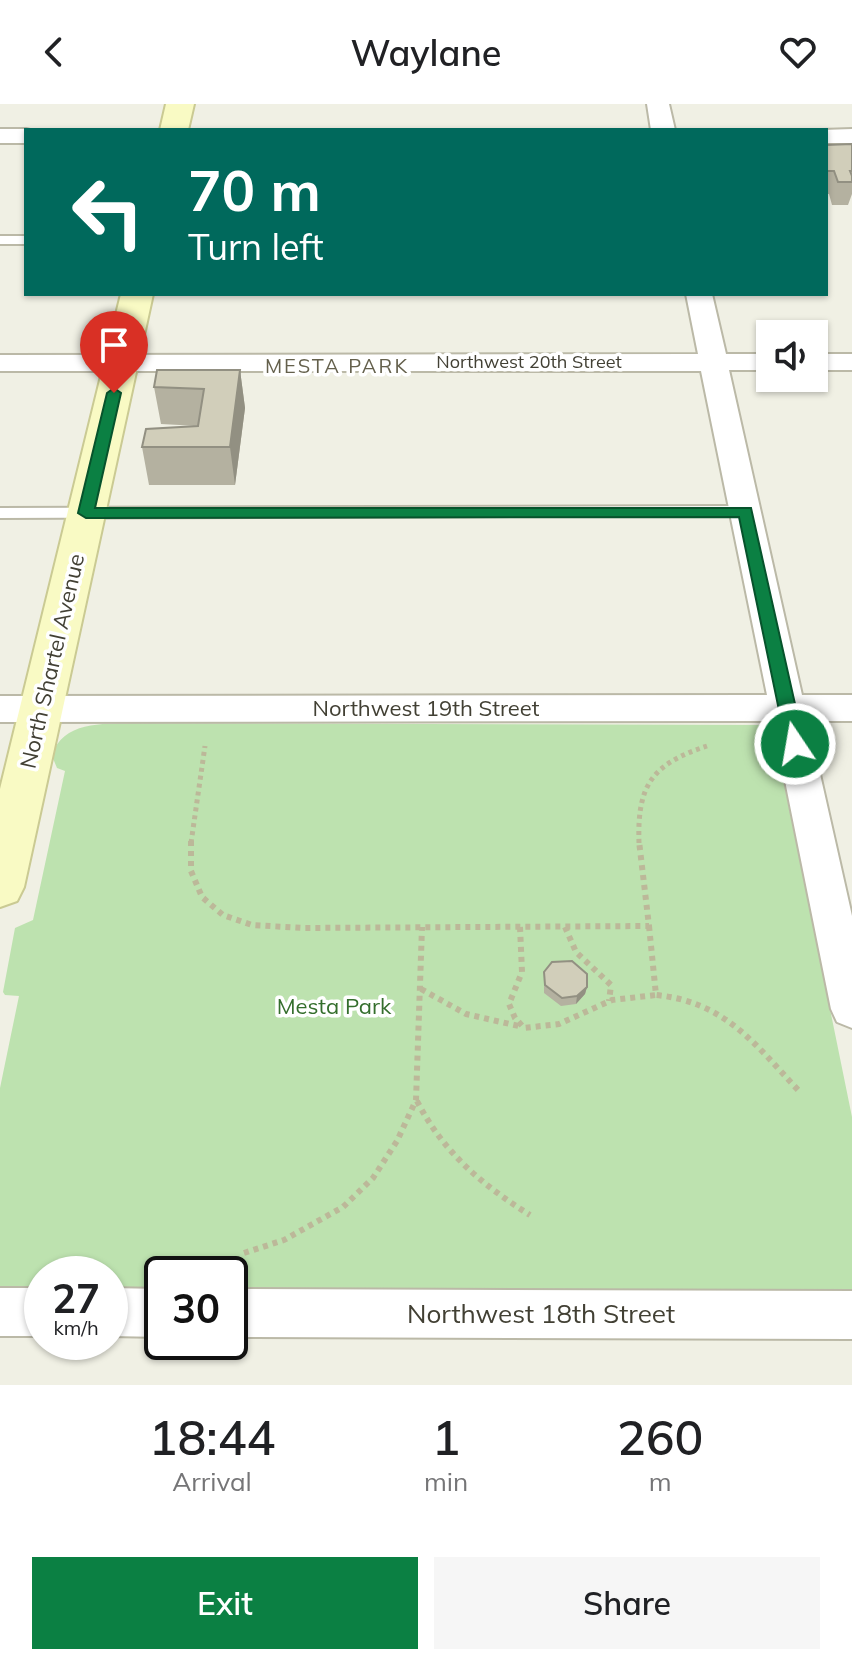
<!DOCTYPE html>
<style>
body{margin:0;font-family:Mulish,sans-serif;background:#f6f6f6;color:#202124;height:100vh;display:flex;flex-direction:column;font-size:30px;white-space:nowrap}
*{box-sizing:border-box;margin:0}
p{font-size:26px;color:#757577}
.icon{flex:none;width:44px;height:44px;fill:none;stroke:currentColor;stroke-width:2;stroke-linecap:round;stroke-linejoin:round}
.map{position:relative;height:1281px;overflow:hidden}
.details{display:flex;flex-direction:column;background:#fff;flex:1}
.details>*{flex:none}
.guide{position:absolute;left:24px;top:24px;width:804px;height:168px;border-radius:0px;box-shadow:0 2px 6px #0004;background:#00695c;color:#fff;overflow:hidden}
.controls{position:absolute;left:756px;top:216px;display:grid;gap:16px}
.controls a{display:grid;place-items:center;width:72px;height:72px;border-radius:0px;background:#fff;box-shadow:0 2px 6px #0004;font-size:40px}
.speed{position:absolute;left:24px;top:1152px;display:flex;gap:16px;font-size:40px;font-weight:700;text-align:center}
.speed>*{display:grid;place-content:center;width:104px;height:104px;border-radius:50%;background:#fff;box-shadow:0 2px 6px #0004;line-height:1}
.speed small{font-size:20px;font-weight:400}
.speed .limit{border:4px solid #111;border-radius:12px;background:#fff;color:#111}
.pin{position:absolute;display:grid;place-items:center;width:68px;height:68px;color:#fff;margin:-82px -34px;border-radius:50% 50% 50% 0;rotate:-45deg;box-shadow:0 0 8px #0007}
.pin .icon{rotate:45deg}
.me{position:absolute;width:88px;margin:-44px;rotate:348deg;stroke-linejoin:round;filter:drop-shadow(0 0 6px #0008)}
.turn{display:flex;align-items:center;gap:28px;height:168px;padding:0 32px;font-size:36px}
.turn .icon{width:104px;height:104px;stroke-width:2.5}
.turn b{display:block;font-size:56px;line-height:68px}
.eta{display:flex;justify-content:space-evenly;align-items:center;height:136px;text-align:center}
.eta b{font-size:48px;font-weight:600;line-height:56px}
.cta{display:flex;gap:16px;margin-top:auto;padding:16px 32px}
.cta a{flex:1;height:92px;border-radius:0px;background:#0b8043;color:#fff;font-size:32px;font-weight:600;line-height:92px;text-align:center}
.cta a+a{background:#f6f6f6;color:#202124}
header{display:flex;justify-content:space-between;align-items:center;height:104px;padding:0 32px;background:#fff;font-size:36px;font-weight:600}
.map>svg:first-child{display:block}
.green{fill:#bde2af}
.lines{fill:none;stroke-linecap:round;stroke-linejoin:round}
.lane-casing{stroke:#bbb9a7;stroke-width:4}
.street-casing{stroke:#bbb9a7;stroke-width:4}
.secondary-casing{stroke:#caca93;stroke-width:4}
.path-far1{stroke:#bcb899;stroke-width:5;stroke-dasharray:4 4;stroke-linecap:butt}
.path{stroke:#bcb899;stroke-width:6;stroke-dasharray:5 5;stroke-linecap:butt}
.lane{fill:#fff;fill-rule:evenodd}
.street{fill:#fff;fill-rule:evenodd}
.secondary{fill:#f9fac4;fill-rule:evenodd}
.wall{fill:#b4b1a0}
.shaded-wall{fill:#929082}
.building{fill:#d1ceba;stroke:#929082;stroke-width:2}
.route{fill:#0b8043;stroke:#07532c;stroke-width:2}
.labels{text-anchor:middle;stroke-width:7;stroke-linejoin:round;paint-order:stroke}
.far-street-label{font-size:18px;fill:#424034;stroke:#fff}
.far-neighbourhood-label{font-size:20px;letter-spacing:2px;fill:#64604c;stroke:#fff}
.street-label{font-size:22px;fill:#424034;stroke:#fff}
.park-label{font-size:22px;fill:#346e2c;stroke:#fff}
.near-street-label{font-size:26px;fill:#424034;stroke:#fff}
</style>
<header><svg class="icon" aria-label="back" viewBox="0 0 24 24"><path d="M15 5l-7 7 7 7"/></svg>Waylane<svg class="icon" aria-label="heart" viewBox="0 0 24 24"><path d="M12 20l-8-8c-3-5 5-10 8-4 3-6 11-1 8 4z"/></svg></header>
<div class="map">
<svg width="852" height="1281" viewBox="0 0 852 1281">
<rect width="100%" height="100%" fill="#f0f0e4"/>
<!-- green -->
<path class="green" d="M132,619l636,2 6,9 78,383v173l-622,-1v-15h-68v16h-52v-16h-68v17h-42v-203l19,-92 -14,-1 -2,-3 12,-64 18,-8 32,-149 -8,-3 -5,-12c10,-35 51,-32 80,-33z"/>
<g class="lines">
<!-- lane casing -->
<g class="lane-casing">
<path id="lane" d="M0,132h26v8h-26z
M745,402l8,5 -3,4 -750,3v-10z"/>
</g>
<!-- street casing -->
<g class="street-casing">
<path id="street" d="M647,0h22l6,26h-24z
M0,25h26l4,1h-4v13h-26z
M852,25v14h-26v-13h-4z
M686,190h26l14,60h44v16h-41l73,325h50v26h-44l44,195v112l-15,-6 -6,-13 -58,-288 -773,1v-26l767,-1 -66,-324h-701v-16l698,-1z
M814,250h38v16h-38z
M0,1184h42v48h-42z
M110,1184l52,1v48l-52,-1z
M230,1185l622,2v48l-622,-2z"/>
</g>
<!-- secondary casing -->
<g class="secondary-casing">
<path id="secondary" d="M166,0h28l-6,26h-28z
M121,190h32l-129,593 -7,14 -17,6v-118z"/>
</g>
<!-- path-far1 -->
<path class="path-far1" d="M191,739l14,-97
M639,739c-2,-58 13,-79 68,-97"/>
<!-- path -->
<path class="path" d="M191,737v30l11,26 21,18 29,10 51,3 346,-2 -10,-85
M649,822l7,69c69,7 98,48 143,96
M520,823l2,45 -13,32 6,14 9,10 35,-4 53,-24 44,-5
M565,823l11,25 35,33 -2,16
M421,885l45,25 57,13
M417,997c26,51 65,84 113,114
M244,1149l40,-13 59,-33 30,-29 24,-37 19,-41 6,-173"/>
<!-- lane -->
<use href="#lane" class="lane"/>
<!-- street -->
<use href="#street" class="street"/>
<!-- secondary -->
<use href="#secondary" class="secondary"/>
</g>
<!-- wall -->
<path class="wall" d="M852,40v50l-4,11h-16l-3,-11h-3v-49z
M240,266l5,38 -10,77h-86l-7,-38 56,-21 -37,-2 -7,-37z
M544,868l43,15 -2,7 -9,10 -15,2 -17,-13z"/>
<!-- shaded-wall -->
<path class="shaded-wall" d="M240,266l5,38 -10,77 -5,-38z
M587,883l-2,7 -9,10 1,-8z"/>
<!-- building -->
<path class="building" d="M852,40v27h-2l2,5v6h-14l-4,-11h-8v-26z
M157,266h83l-10,77h-88l4,-18 52,-3 6,-37 -50,-2z
M572,857l15,13v13l-10,9 -15,2 -17,-13 -1,-13 8,-10z"/>
<!-- route -->
<path class="route" d="M114,284l7,5 -26,115h656l53,236 -9,7 -9,-7 -47,-227 -653,1 -8,-5 29,-120z"/>
<g class="labels">
<!-- far-street labels -->
<g class="far-street-label">
<text x="529" y="264">Northwest 20th Street</text>
</g>
<!-- far-neighbourhood labels -->
<g class="far-neighbourhood-label">
<text x="337" y="269">MESTA PARK</text>
</g>
<!-- street labels -->
<g class="street-label">
<text transform="translate(52 557) rotate(-77)" y="8">North Shartel Avenue</text>
<text x="426" y="612">Northwest 19th Street</text>
</g>
<!-- park labels -->
<g class="park-label">
<text x="334" y="910">Mesta Park</text>
</g>
<!-- near-street labels -->
<g class="near-street-label">
<text x="541" y="1219">Northwest 18th Street</text>
</g>
</g>
</svg>
<div class="controls">
<a><svg class="icon" aria-label="sound" viewBox="0 0 24 24"><path d="M4 9h4l5-4v14l-5-4H4zM17 9q2 3 0 6"/></svg></a>
</div>
<div class="speed"><div>27<small>km/h</small></div><div class="limit">30</div></div>
<div class="pin" style="left:114px;top:289px;background:#d93025"><svg class="icon" aria-label="arrive" viewBox="0 0 24 24"><path d="M6 21V4h12l-3 4 3 4H6"/></svg></div>
<svg class="me" style="left:795px;top:640px" viewBox="-20 -20 40 40"><circle r="17" fill="#0b8043" stroke="#fff" stroke-width="3"/><path d="M0-11L8 9 0 5-8 9z" fill="#fff"/></svg>
<div class="guide">
<div class="turn"><svg class="icon" aria-label="left" viewBox="0 0 24 24"><path d="M17 20v-9H6M10 6l-5 5 5 5"/></svg><div><b>70 m</b>Turn left</div></div>
</div>
</div>
<section class="details">
<div class="eta">
<div><b>18:44</b><p>Arrival</p></div>
<div><b>1</b><p>min</p></div>
<div><b>260</b><p>m</p></div>
</div>
<div class="cta"><a>Exit</a><a>Share</a></div>
</section>
